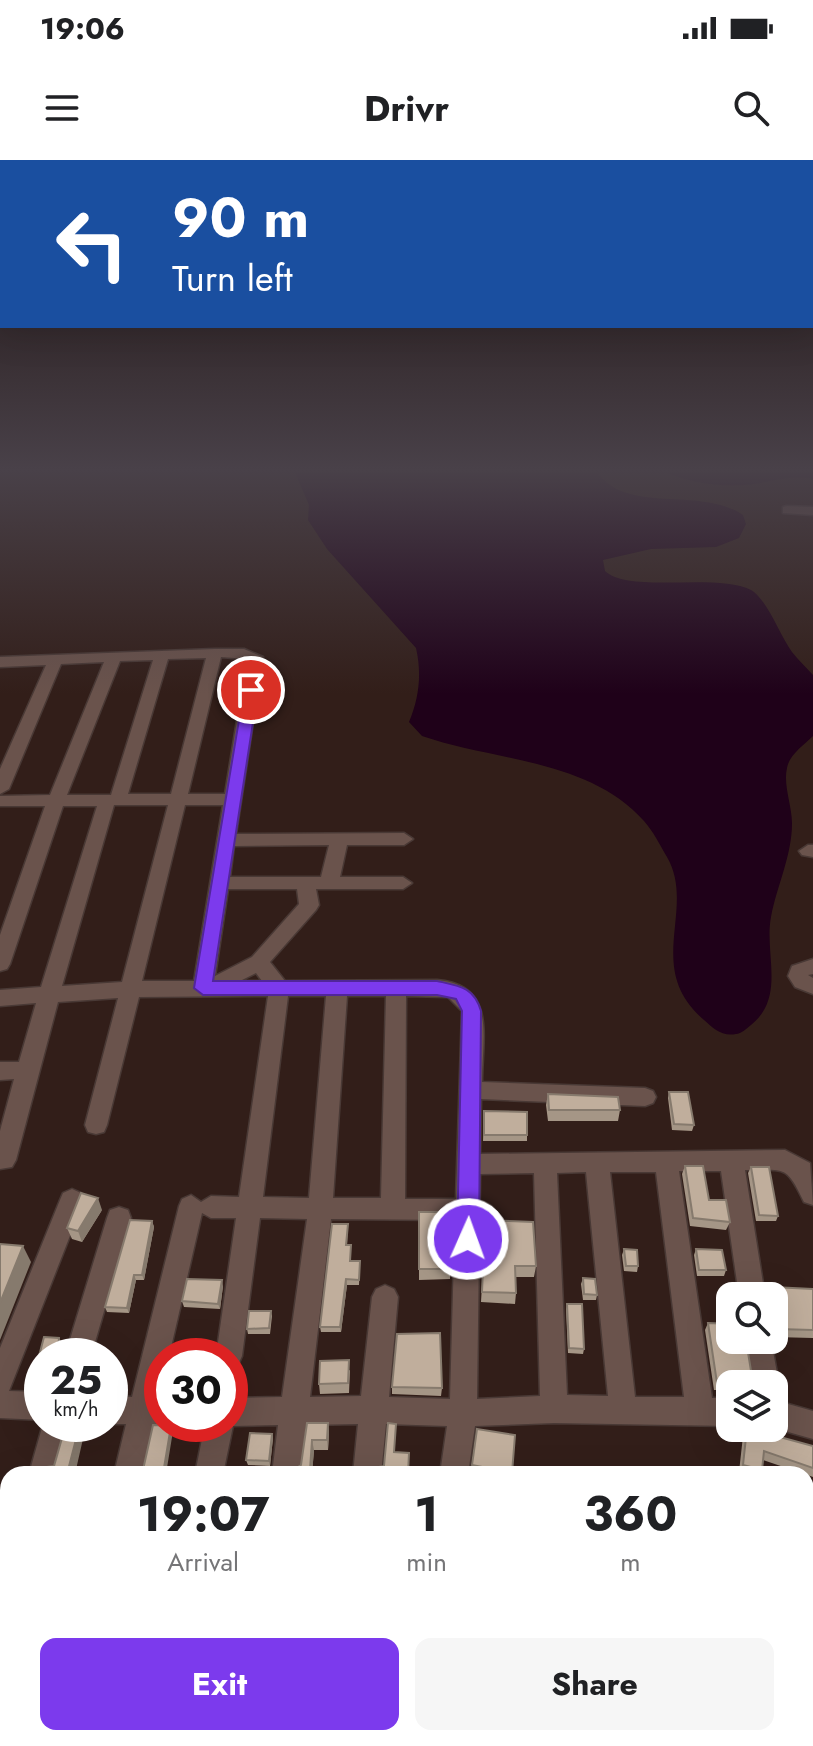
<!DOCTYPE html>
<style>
body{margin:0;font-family:Jost,sans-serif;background:#f6f6f6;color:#202124;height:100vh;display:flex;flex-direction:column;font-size:30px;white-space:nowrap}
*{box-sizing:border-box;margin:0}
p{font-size:26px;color:#757577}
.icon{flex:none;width:44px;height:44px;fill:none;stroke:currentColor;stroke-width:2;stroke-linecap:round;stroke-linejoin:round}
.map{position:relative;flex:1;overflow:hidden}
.side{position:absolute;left:0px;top:1306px;width:814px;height:280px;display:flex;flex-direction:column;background:#fff;border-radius:24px 24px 0 0;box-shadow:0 8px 32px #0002}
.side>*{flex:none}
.guide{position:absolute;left:0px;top:0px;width:814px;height:168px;box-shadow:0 8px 32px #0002;background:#1a4fa0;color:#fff;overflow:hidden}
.tools{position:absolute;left:716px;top:1122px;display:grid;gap:16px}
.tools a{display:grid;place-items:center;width:72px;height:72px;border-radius:16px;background:#fff;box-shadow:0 8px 32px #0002;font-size:40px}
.speed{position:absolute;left:24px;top:1178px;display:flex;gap:16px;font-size:40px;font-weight:700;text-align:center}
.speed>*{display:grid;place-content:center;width:104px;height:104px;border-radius:50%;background:#fff;box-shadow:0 8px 32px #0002;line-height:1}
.speed small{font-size:20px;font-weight:400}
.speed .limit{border:12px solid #d22;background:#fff;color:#111}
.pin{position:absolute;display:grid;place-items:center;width:68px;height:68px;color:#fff;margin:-34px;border:4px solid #fff;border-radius:50%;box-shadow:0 2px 8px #0007}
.me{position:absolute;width:88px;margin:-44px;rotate:2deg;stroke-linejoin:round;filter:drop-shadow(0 0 6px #0008)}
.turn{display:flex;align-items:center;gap:28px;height:168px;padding:0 40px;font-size:36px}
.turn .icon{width:104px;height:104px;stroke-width:2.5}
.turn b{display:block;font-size:56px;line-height:68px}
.eta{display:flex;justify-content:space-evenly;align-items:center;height:136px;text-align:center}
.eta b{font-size:48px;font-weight:700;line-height:56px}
.action{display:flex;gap:16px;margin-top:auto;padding:16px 40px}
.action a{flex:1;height:92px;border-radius:16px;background:#7c3aed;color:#fff;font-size:32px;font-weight:700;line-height:92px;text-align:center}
.action a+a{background:#f6f6f6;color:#202124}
.status{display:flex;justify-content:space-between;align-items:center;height:56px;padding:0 40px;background:#fff;direction:ltr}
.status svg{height:22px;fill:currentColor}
header{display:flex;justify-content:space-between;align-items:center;height:104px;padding:0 40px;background:#fff;font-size:36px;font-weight:700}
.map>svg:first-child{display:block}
.water{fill:#1f0119}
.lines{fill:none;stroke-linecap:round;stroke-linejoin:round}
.street-casing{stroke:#493935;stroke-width:3}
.street{fill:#6a534c;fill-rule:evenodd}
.wall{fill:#a59686}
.shaded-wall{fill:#867a6d}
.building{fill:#c0ae9c;stroke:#867a6d;stroke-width:2}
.route{fill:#7c3aed;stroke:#51269a;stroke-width:2}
</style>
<div class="status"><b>19:06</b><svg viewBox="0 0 49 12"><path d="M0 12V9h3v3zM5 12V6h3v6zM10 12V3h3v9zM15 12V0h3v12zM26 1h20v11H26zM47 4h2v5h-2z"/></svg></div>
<header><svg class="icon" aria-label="menu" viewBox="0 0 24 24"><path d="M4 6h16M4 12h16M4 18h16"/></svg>Drivr<svg class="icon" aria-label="search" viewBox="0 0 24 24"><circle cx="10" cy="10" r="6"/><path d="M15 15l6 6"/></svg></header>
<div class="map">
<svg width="813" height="1586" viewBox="0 0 813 1586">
<rect width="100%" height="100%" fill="#321e19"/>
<!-- water -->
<path class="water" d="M295,312h302c29,43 104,14 146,43l3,9 -7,14 -23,9 -65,2 -48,11 2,11c24,23 112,1 146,19 16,9 29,46 41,62 6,8 14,15 21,23v61c-9,9 -24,19 -26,32 -4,17 5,38 5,55 0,33 -15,62 -21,94 -7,36 15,80 -20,108 -4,3 -10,9 -15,9 -14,3 -23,-6 -32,-14 -61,-52 -7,-111 -37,-163 -7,-12 -14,-26 -23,-36 -55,-62 -150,-60 -222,-85l-13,-14c10,-24 13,-48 7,-74l-89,-99 -19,-29 1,-15z
M664,312h149v7c-24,-5 -45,4 -68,6 -28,2 -56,-3 -81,-13z"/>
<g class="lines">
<!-- street casing -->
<g class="street-casing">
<path id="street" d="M787,346l26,1v8l-30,-2v-6z
M215,489h29l19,8 -27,177 168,-1 9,6 -9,6h-57l-7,32h63l9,6 -9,6h-87l3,16 -3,5 -46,52 15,19 152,-1c60,5 45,57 45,102l163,6 8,3 3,6 -3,6 -8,3 -164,-7 -1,55 305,-4 25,13 3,42 -9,-3c-18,-38 -19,-32 -59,-32l20,126h-26l-18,-125h-42l33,227h18v28l-176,-3 -79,3 -7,48h-28l7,-48 -61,-2 -5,50h-28l5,-50 -52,1 -6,49h-28l6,-49 -45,1 -10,48h-28l10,-50h25v-26l52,-1 25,-178 -47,-1 -18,138 -4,9 -8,4v-13h-14l20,-138h-25l-9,-5 -33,143h-7v68h4l-13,1 -11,49h-28l12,-50h-16v-28l22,1 47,-191 3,-7 9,-4 10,7 10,-6 28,1 29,-201 -129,1 -32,128 -3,7 -8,2 -8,-2 -3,-7 33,-127 -60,4 -42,158 -4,7 -12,2v-38l14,-52 -14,1v-18h19l17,-59 -36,3v-16l41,-3 56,-181h-34l-53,158 -3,5 -7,2v-36l45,-129h-45v-10l50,-1 54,-133 -43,2 -52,125 -9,5v-25l46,-104 -46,2v-10zM221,497l26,2 -22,135h-37zM206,498l-35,136h-43l40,-135zM153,500l-42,135h-44l53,-134zM114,645h54l-46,177 -60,4zM185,645h38l-29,176h-52zM329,685l-8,32h-91l4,-31zM228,729h69l2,15 -47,53 -37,19zM256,813l6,8h-22zM288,836h38l-17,202 -46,-1zM347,836h39l-5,202h-48zM406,836l42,1 14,14 -6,188h-51zM586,1012l22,224 -41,-1 -10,-222zM610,1012h46l28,225h-49zM534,1013l6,223 -63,3 3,-225zM331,1059l124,1 -5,179 -61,-2 9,-100 -4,-8 -9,-4 -9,4 -4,8 -11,99 -51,1z
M808,685h5v12l-11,-2 -3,-4z
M813,799v15l-5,1 5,3v16l-18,-7 -7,-11 4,-10z
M72,1029l9,4 3,7 -75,191 33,1v28l-42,-2v-70l60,-148 3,-7z
M119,1047l9,3 3,8 -40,138h-26l42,-138 3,-8z
M745,1180h26l8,44 -4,9 -1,-9h-23z
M774,1240l39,11v28l-39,-11z
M43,1264h28l-14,50h-28z
M806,1409l7,2v30l-7,-2z
M8,1419v54l-8,4v-55z
M806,1503l7,2v32l-7,-2z
M44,1578h34l-2,8h-34z
M141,1578h34l-2,8h-34z
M227,1578h34l-2,8h-34z
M316,1578h34l-1,8h-34z
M419,1578h34v8h-34z
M687,1578h49l4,8h-49z"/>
</g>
<!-- street -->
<use href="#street" class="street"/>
</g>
<!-- wall -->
<path class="wall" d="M669,932l25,33 -2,6 -20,-1 -4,-32z
M548,934l72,16 -2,11h-70l-2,-16z
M484,951l43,24v6h-44z
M685,1006l24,34 21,22 -4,8 -36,-4 -8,-52z
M751,1007l27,49 -2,5h-20l-8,-48z
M102,1050l-20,32 -10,-3 -5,-11z
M419,1052h34l-3,67 -31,1z
M487,1060l49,46 -2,11h-18v16l-1,11 -34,-2 2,-34h3z
M152,1061l2,6 -10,53h-8l-7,33 -22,-1 -2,-5z
M348,1064l-1,21h4v16h9l-1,24h-12l-6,47h-20l-1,-5z
M624,1089l14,17 -1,6 -13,-1 -2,-16z
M696,1089l30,21 -2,6h-27l-3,-21z
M583,1118l14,17 -1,5h-13l-2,-16z
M223,1126l-3,23 -36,-2 -2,-6z
M813,1129v49l-39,-1v-41h-8l2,-5z
M567,1144l17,45 -1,5 -15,-1 -2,-44z
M271,1151l1,5 -2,18h-22l-1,-5z
M708,1163l44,54 3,7h-25v6h-16l-9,-60z
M44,1177l15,1 5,10 3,1 3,7h-28v34l-3,-1 -6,-10z
M350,1210l-1,23 -29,1 -1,-10z
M392,1227l50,1 -1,8 -49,-2z
M307,1263h21l1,10 -1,17h-14l-2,24h-16l-1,-5 6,-4z
M747,1268l66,18v31l-50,-17 -1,10 -2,4h-15l-6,-2 4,-36z
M272,1274l1,4 -3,28 -22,-1 -2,-5z
M515,1275l-3,39h-41l1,-9z
M806,1376l7,3v31l-4,-1 -3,4z
M8,1461v34h-8v-19l4,1z
M16,1578h25l-1,3z
M596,1578h38v8h-38z
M774,1578h27l-2,8h-8z"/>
<!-- shaded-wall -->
<path class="shaded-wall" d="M98,1038l4,12 -20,32 -4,-11z
M152,1061l2,6 -10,53 -2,-5z
M23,1086l8,16 -31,78v-37z
M134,1115l2,5 -7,33 -2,-5z
M346,1119l1,6 -6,47 -1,-5z
M222,1120l1,6 -3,23 -2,-5z
M59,1178l5,10h-6z
M328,1263l1,10 -1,17 -1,-10z
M80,1264h2l3,6 -10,44h-8z
M171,1266l2,5 -7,43h-3z
M272,1274l1,4 -3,28 -1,-5z
M312,1280l2,10 -2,24h-1z"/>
<!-- building -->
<path class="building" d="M669,932h19l6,33 -20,-1z
M548,934l70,3 2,13h-71z
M484,951l43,1v23h-43z
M685,1006h18l6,34h17l4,22 -37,-4z
M751,1007h18l9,49 -19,-1z
M81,1033l17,5 -20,33 -11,-3z
M419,1052h34l-2,57h-32z
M130,1060l22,1 -10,54h-8l-7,33 -22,-1z
M487,1060l46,2 3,44h-21l1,27 -34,-1 1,-24h4z
M332,1064h16l-2,21h5l-1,16h10l-1,19 -13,-1 -6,48h-20z
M0,1084l23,2 -23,57z
M624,1089l13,1 1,16h-12z
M696,1089l26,1 4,20h-27z
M583,1118l12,1 2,16 -13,-1z
M187,1119l35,1 -4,24 -36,-3z
M772,1127l41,2v41l-36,-1 -3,-12v-21h-5l-1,-5z
M567,1144h15l2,45 -15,-1z
M249,1151h22l-2,17 -22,1z
M708,1163l22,1v16h16l6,37 3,7 -38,-1z
M440,1173l2,55 -50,-1 5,-53z
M44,1177l15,1 -1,10 9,1 -2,7h-23v28h-2l-1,-4 -6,-1z
M349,1200l-1,23 -29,1 1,-23z
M307,1263h21l-1,17h-15l-2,30 -15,-1 6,-4z
M388,1263l8,1 -2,28 15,1 -1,21h-35v-6l11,-2z
M66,1264h14l-13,50h-29l2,-6 14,-2z
M153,1265l18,1 -8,48h-29v-2l9,-2z
M747,1268l66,18v22l-49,-17 -2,19 -19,-5z
M477,1269l38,6 -3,38 -40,-8z
M250,1273l22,1 -3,27 -23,-1z
M806,1376l7,3v21l-2,-1 -2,10 -3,-1z
M8,1461v29h-8v-14l4,1z
M806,1524l1,10 5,1 -3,23 -3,-2z
M600,1578h34v8h-34z
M784,1578h17l-1,8z
M458,1582l23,1v3h-23z"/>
<!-- sky -->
<linearGradient id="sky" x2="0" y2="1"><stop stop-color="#1c100e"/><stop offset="0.58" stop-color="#494149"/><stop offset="1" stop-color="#494149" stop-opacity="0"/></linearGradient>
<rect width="813" height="534" fill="url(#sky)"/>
<!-- route -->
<path class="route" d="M251,526l7,4 -45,291h224c23,5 37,6 44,30l-2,228 -3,7 -8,3 -8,-3 -3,-7 5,-228 -6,-12 -19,-4h-234l-9,-7 50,-298z"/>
</svg>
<div class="tools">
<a><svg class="icon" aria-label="search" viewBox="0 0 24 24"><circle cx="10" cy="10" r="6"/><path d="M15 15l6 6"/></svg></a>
<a><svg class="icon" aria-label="layers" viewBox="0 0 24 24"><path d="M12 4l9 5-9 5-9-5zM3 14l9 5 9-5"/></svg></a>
</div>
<div class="speed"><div>25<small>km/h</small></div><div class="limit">30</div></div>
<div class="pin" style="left:251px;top:530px;background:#d93025"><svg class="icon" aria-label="arrive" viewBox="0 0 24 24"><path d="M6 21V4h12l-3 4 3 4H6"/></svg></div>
<svg class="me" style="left:468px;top:1079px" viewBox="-20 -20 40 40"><circle r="17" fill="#7c3aed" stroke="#fff" stroke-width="3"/><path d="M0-11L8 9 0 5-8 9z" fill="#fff"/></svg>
<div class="guide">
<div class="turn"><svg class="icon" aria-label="left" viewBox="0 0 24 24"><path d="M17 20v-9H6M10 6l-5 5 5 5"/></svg><div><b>90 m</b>Turn left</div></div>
</div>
<section class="side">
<div class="eta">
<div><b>19:07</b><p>Arrival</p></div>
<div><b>1</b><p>min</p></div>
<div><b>360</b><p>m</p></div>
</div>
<div class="action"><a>Exit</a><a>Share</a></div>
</section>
</div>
